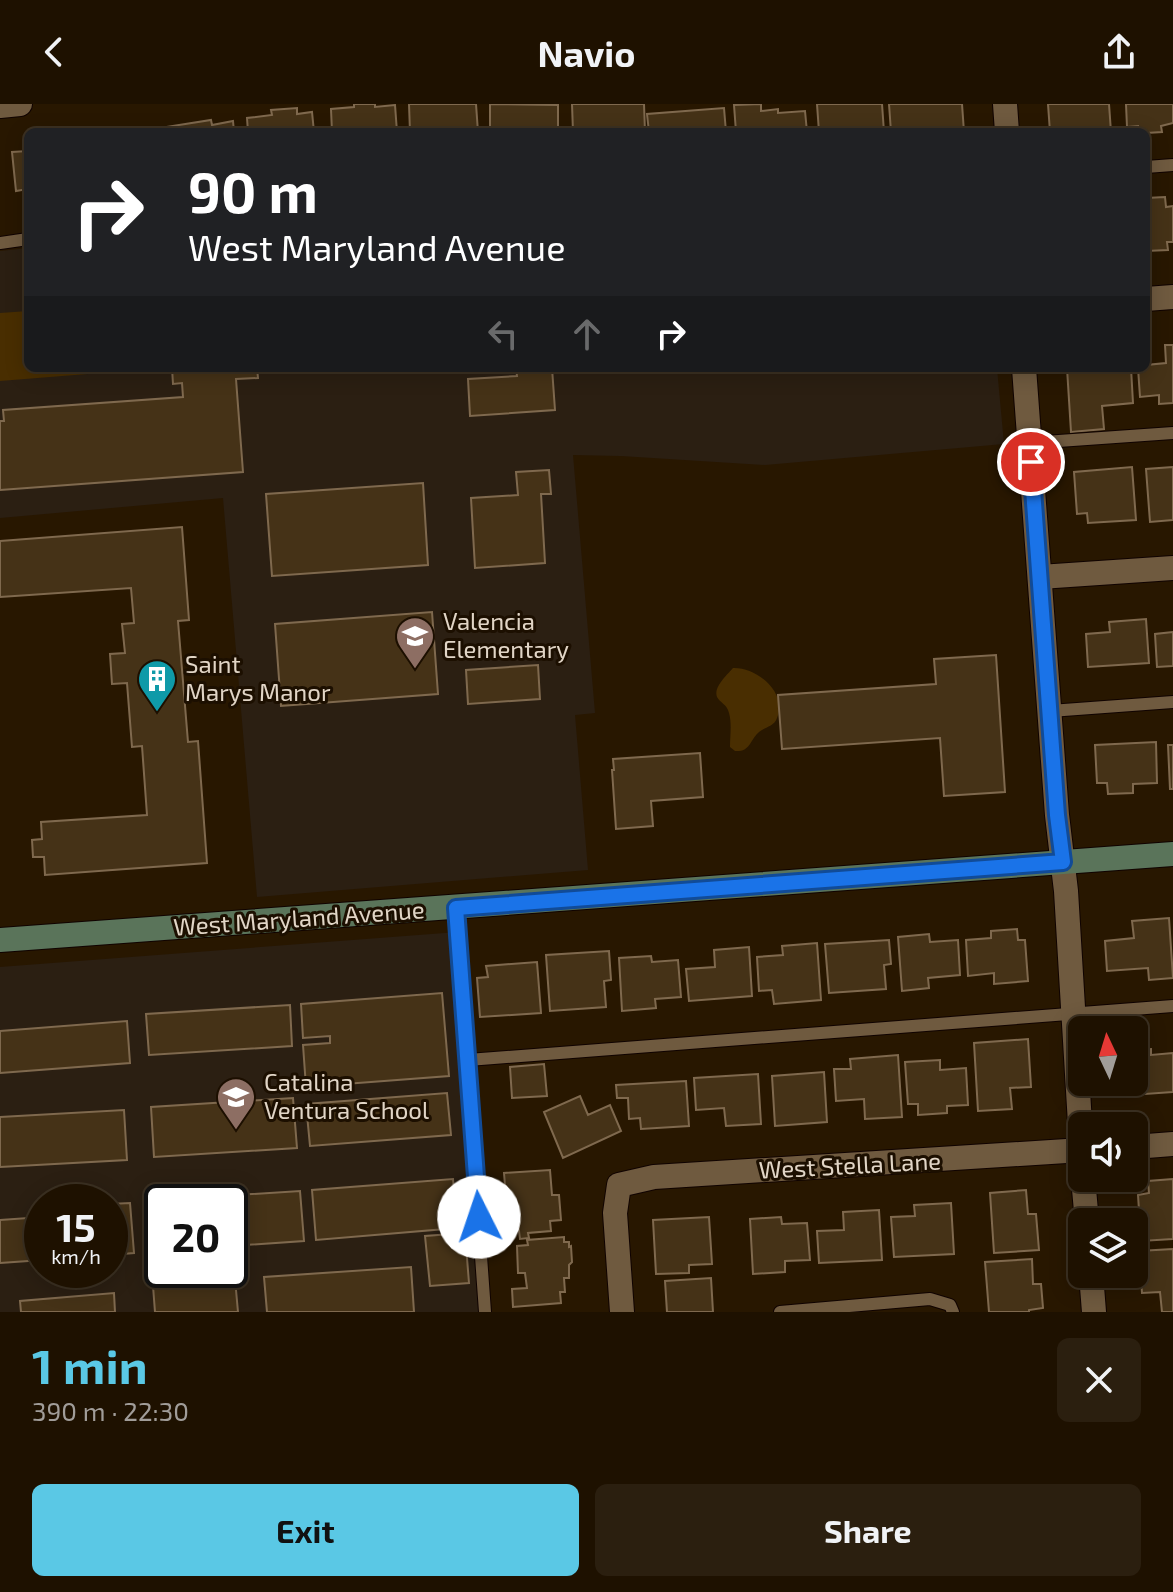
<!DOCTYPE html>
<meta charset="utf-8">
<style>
body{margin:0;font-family:"Exo 2",sans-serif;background:#2b1f0f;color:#f1f3f6;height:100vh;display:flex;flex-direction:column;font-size:30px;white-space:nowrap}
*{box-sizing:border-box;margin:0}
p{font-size:26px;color:#a19d99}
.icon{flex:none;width:44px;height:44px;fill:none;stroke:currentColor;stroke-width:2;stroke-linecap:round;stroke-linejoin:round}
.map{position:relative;height:1208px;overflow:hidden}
.sheet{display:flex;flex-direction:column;background:#1e1100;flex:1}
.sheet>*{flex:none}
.top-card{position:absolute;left:24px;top:24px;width:1126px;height:244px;border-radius:12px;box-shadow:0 4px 20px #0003,0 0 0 2px #3c3122;background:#202124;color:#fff;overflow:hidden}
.needle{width:52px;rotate:356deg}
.controls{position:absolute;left:1068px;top:912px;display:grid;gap:16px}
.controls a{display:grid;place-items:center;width:80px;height:80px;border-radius:12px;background:#1e1100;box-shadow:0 4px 20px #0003,0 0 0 2px #3c3122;font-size:40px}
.speed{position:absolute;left:24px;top:1080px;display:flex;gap:16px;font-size:40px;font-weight:700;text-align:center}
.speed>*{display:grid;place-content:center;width:104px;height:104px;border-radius:50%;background:#1e1100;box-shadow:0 4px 20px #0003,0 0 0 2px #3c3122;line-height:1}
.speed small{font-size:20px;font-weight:400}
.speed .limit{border:4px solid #111;border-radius:12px;background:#fff;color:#111}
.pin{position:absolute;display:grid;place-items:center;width:68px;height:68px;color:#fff;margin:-34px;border:4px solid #fff;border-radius:50%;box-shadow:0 2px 8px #0007}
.me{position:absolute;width:88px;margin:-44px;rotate:356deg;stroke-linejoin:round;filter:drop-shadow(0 0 6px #0008)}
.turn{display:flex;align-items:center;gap:28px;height:168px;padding:0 32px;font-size:36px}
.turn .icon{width:104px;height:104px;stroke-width:2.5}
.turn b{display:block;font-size:56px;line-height:68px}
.lanes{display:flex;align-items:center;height:76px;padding:0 32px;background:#0003;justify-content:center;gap:40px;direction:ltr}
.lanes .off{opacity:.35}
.round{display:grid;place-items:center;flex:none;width:84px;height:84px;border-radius:12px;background:#2b1f0f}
.headline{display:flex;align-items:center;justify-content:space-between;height:136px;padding:0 32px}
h1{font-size:48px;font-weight:700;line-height:60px;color:#5ac8e5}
.primary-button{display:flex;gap:16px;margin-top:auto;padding:16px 32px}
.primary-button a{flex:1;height:92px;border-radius:12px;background:#5ac8e5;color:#111;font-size:32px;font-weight:700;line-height:92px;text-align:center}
.primary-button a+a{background:#2b1f0f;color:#f1f3f6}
header{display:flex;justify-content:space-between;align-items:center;height:104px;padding:0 32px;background:#1e1100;font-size:36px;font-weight:700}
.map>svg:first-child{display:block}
.education{fill:#2b1f12;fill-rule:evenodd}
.green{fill:#492e01}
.building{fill:#453217;stroke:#7f694e;stroke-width:2}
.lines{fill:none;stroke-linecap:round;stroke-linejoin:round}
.lane-casing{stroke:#100300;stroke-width:14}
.street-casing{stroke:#100300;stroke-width:26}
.secondary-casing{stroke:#100300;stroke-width:26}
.lane{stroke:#6f5a3f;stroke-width:12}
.street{stroke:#6f5a3f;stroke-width:24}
.secondary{stroke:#5a745a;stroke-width:24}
.route-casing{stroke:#114b97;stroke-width:20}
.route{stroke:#1a73e8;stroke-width:14}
.labels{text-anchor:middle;stroke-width:6;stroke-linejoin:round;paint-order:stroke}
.poi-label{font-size:24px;fill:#e1d5c6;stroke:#1c0f00;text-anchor:start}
.street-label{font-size:24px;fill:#e1d5c6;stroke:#1c0f00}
</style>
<header><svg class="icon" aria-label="back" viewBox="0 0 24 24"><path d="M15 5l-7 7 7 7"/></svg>Navio<svg class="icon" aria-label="share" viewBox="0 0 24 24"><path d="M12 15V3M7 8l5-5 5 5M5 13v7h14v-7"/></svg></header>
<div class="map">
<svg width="1173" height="1208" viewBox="0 0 1173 1208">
<rect width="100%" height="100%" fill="#281700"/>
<!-- education -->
<path class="education" d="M28,144v120h969l7,76 -239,21 -144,-9 -48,-1 22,258 -20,2 13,155 -331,27 -34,-399 -223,20v-267z
M458,828l27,380h-485v-345zM42,1098h68v68h-68zM162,1098h68v68h-68z"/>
<!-- green -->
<path class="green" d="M28,207v57h72v5l-100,8v-68z
M733,564c23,-1 55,24 44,50 -3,9 -13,9 -19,15 -9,9 -8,19 -23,18l-5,-4c0,-12 2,-23 -1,-34 -2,-9 -9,-10 -12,-16 -4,-10 11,-23 16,-29z"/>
<!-- building -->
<path class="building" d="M354,0h21v3l20,-2 2,27h-65l-1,-23 23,-2z
M409,0h67l2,28h-68z
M490,0l68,1v27h-68z
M572,0h72l1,28h-72z
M761,0v7l17,-2v4l27,-2 2,21h-71l-2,-27z
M817,0h65l2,28h-65z
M889,0h73l2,28h-73z
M1048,0h61l2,28h-26l-1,-5 -18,1v4h-16z
M1126,0h47v19l-12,3 1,6 -16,1 -5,-1 -1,-4h-2v-2l-11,1z
M297,4v6l15,-2 2,20h-66l-1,-14 25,-3 -1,-5z
M724,4l2,24h-77l-2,-18z
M211,16l1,5 21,-4 1,11h-67l-1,-5z
M28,47v38l-12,2 -4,-39z
M1165,93l1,10 7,-1v36h-6l1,8 -22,1v-53z
M1165,241h8v58l-14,1v-9l-19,2 -2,-29h8v-3l20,-2z
M172,264h85l1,10 -22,1 7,93 -243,18v-69h4l-1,-11 180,-13 -1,-14 -9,1z
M516,264h36l3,42 -85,6 -2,-37 49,-3z
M1067,264h64l2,35 -31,3 2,23 -33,3z
M1132,363l4,53 -48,3 -1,-10 -10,1 -3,-42z
M1173,363v53l-23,2 -4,-53z
M549,366l2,24h-10l4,69 -70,5 -4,-70 47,-3 -2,-23z
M423,379l5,82 -156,11 -6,-82z
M182,423l7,93 -11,1 10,121 10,-1 9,122 -162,12 -1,-18h-11l-1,-17 10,-1 -1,-17 106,-7 -5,-69 -10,1 -5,-64 -15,1 -2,-30 15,-1 -3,-29 12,-1 -3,-35 -131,9v-56z
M432,508l6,82 -157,12 -6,-82z
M1146,515l3,44 -61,4 -2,-33 24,-2 -1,-10z
M1173,528v34l-16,1 -2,-33z
M996,551l9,137 -61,4 -4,-58 -158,11 -4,-54 158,-11 -2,-25z
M538,561l2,34 -72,5 -2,-34z
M1156,638l1,41 -24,1v9l-25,1 -1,-11h-10l-2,-38z
M1168,641h5v44h-3z
M700,649l3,44 -52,4 2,25 -37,3 -4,-59h2l-1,-11z
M1169,814l4,60 -24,2 -1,-12 -41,3 -2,-30 29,-3 -2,-17z
M1017,825l1,11h7l3,41 -34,3v-11l-26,3 -2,-36 25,-2v-7z
M929,830l1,8 28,-2 2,35 -32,3 1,10 -27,3 -4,-54z
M889,836l2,24 -7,1 2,24 -57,4 -4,-49z
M817,839l4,57 -47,4 -2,-14 -13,1 -2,-34 26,-2 -1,-9z
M749,843l3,49 -63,5 -3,-32 29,-2 -1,-17z
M609,847l2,29 -7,1 2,26 -56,4 -4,-56z
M651,852l1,6 26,-2 3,37 -26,2 1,9 -34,3 -3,-53z
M537,858l4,51 -61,4 -3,-39 11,-1 -2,-11z
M442,889l7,83 -143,11 -3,-42 27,-2v-7l-27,2 -2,-34z
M290,901l2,41 -143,9 -3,-41z
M127,917l3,42 -130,10v-42z
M1028,935l3,48 -21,1 2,21 -34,2 -4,-68z
M1151,945v6l22,-2v39l-42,3v-6l-12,1 -1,-8h16v-32z
M898,951l4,62 -37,2 -1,-20 -28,2 -2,-32h17l-1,-10z
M940,956v10l26,-2 2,37 -21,1v7l-29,2v-11h-10l-3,-42z
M544,960l3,32 -35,2 -2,-31z
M824,968l3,50 -52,4 -3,-50z
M758,970l3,50 -35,2 -2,-18 -28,2 -2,-32z
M686,977l3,45 -48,3 -1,-11 -11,1 -1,-21h-11l-1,-13z
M447,989l4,42 -141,11 -4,-42z
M580,992l8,19 22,-10 11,26 -58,27 -19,-46z
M293,994l4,50 -143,9 -3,-50z
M124,1006l3,50 -127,7v-50z
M550,1066l2,25h7l2,25 -11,1 1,10 -23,2 1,5 -9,1 -2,-17 -10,1 -4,-50z
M453,1075l4,49 -141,12 -4,-50z
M1173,1075v60l-32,2 -3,-46 11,-2 -1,-12z
M1026,1086l2,24h8l3,36 -45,3 -4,-60z
M300,1087l4,50 -74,5v-44h-68l-1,48 -3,-50z
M130,1099l4,50 -24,2v-51z
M951,1099l3,51 -60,3 -3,-40 24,-1 -1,-11z
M879,1106l3,50 -63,3 -2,-32 27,-1 -1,-18z
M42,1113v43l-42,3v-43z
M709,1113l3,47 -23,1v8l-33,1 -3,-54z
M781,1113l1,7 25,-1 3,37 -25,1v11l-32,2 -3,-55z
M465,1129l4,50 -39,3 -5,-50z
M564,1133v5h5v5l2,-1 1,16 -3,3v13h-5l1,14h-5l1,11 -48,4 -1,-18 15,-1 -2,-15h-7l-1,-27 11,-1 -1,-5z
M1173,1145v63h-11l-2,-20 -18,1 -3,-42z
M1032,1155l1,25h8l2,24 -14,2v2h-40l-4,-50z
M411,1163l3,45h-147l-3,-35z
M711,1174l2,34h-46l-2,-31z
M235,1175l3,33h-83l-2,-26z
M114,1189l1,19h-94l-1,-11z"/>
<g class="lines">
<!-- lane casing -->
<g class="lane-casing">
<path id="lane" d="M1146,63l27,-2
M0,139l28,-4
M1030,339l143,-10
M1050,607l123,-9
M456,804l29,404
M468,956l705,-54
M780,1208l150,-13 20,6 3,7"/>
</g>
<!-- street casing -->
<g class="street-casing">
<path id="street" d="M1005,0l2,28
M0,2l20,-2
M1146,195l27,-2
M1024,264l33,447 9,76 16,266
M1040,473l133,-9
M1134,1043l39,-3
M1083,1074l4,44
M1091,1170l3,38
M622,1208l-7,-99 4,-28 35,-8 428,-27"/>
</g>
<!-- secondary casing -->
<g class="secondary-casing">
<path id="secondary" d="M0,836l1173,-86"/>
</g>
<!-- lane -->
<use href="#lane" class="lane"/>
<!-- street -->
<use href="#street" class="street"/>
<!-- secondary -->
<use href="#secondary" class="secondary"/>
</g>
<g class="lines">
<!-- route casing -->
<g class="route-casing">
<path id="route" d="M479,1113l-23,-309 607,-46 -6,-47 -26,-353"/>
</g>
<!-- route -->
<use href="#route" class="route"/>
</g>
<!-- icons -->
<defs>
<g id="school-pin" transform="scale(2)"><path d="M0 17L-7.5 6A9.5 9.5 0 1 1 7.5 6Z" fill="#8d6e63" stroke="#1c0f00"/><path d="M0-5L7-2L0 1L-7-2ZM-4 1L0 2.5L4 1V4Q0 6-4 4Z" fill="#fff"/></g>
<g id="building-pin" transform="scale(2)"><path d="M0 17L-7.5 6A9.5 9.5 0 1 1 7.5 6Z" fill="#0f9aa8" stroke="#1c0f00"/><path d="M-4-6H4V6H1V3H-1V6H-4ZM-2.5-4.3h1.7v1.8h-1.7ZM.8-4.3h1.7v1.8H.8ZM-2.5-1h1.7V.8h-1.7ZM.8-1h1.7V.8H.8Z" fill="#fff"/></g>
</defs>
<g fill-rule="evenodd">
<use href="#school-pin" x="415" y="532"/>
<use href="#building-pin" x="157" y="575"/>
<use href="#school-pin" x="236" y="993"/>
</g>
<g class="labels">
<!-- poi labels -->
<g class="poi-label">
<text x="443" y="526">Valencia<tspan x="443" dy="28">Elementary</tspan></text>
<text x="185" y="569">Saint<tspan x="185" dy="28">Marys Manor</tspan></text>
<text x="264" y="987">Catalina<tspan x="264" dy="28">Ventura School</tspan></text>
</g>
<!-- street labels -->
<g class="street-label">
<text transform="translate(299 815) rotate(-4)" y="8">West Maryland Avenue</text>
<text transform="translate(850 1062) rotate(-3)" y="8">West Stella Lane</text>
</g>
</g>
</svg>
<div class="controls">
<a><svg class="needle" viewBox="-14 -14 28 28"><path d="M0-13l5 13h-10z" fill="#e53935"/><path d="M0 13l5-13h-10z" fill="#a19d99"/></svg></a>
<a><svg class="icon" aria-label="sound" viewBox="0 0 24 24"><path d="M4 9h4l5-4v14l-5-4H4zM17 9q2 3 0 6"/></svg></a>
<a><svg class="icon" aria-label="layers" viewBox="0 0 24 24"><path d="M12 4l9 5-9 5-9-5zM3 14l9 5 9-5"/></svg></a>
</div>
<div class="speed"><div>15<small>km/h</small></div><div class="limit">20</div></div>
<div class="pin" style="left:1031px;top:358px;background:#d93025"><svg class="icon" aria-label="arrive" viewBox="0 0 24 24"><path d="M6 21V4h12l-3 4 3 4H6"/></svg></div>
<svg class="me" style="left:479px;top:1113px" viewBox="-20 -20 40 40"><circle r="19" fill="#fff"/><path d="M0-13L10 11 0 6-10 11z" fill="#1a73e8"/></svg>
<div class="top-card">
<div class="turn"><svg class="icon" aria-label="right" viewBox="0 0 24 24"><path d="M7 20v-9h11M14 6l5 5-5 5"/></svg><div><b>90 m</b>West Maryland Avenue</div></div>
<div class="lanes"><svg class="icon off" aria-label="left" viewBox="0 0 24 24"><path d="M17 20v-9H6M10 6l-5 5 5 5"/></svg><svg class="icon off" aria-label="ahead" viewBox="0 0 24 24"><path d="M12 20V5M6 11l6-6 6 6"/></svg><svg class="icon" aria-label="right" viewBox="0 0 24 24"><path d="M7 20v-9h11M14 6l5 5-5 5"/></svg></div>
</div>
</div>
<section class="sheet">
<div class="headline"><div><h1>1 min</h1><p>390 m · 22:30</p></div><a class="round"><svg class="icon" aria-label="close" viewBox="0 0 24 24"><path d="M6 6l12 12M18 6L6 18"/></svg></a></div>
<div class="primary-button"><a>Exit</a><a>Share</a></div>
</section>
